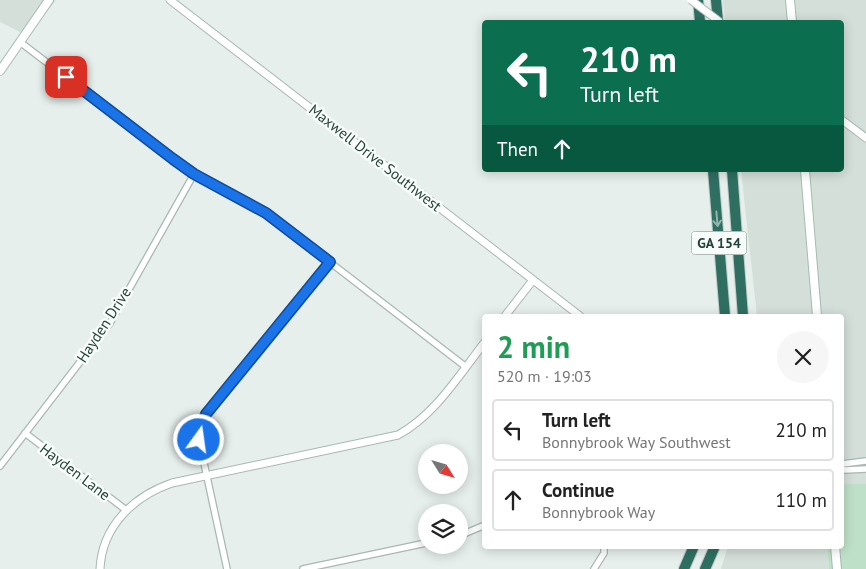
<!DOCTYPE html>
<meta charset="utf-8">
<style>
body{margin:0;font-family:"PT Sans",sans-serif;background:#f6f6f6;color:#222;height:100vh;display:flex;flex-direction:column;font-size:19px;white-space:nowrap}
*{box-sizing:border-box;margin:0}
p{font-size:16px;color:#767676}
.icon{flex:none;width:28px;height:28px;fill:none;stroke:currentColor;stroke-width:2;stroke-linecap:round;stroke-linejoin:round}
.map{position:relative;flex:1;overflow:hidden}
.sheet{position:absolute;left:482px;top:314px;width:362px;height:235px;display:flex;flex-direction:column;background:#fff;border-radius:5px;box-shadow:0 2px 12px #0003}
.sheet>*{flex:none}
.guide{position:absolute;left:482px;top:20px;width:362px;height:152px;border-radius:5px;box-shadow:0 2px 12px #0003;background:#0b6e4f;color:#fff;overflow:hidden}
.needle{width:32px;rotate:127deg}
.fabs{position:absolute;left:418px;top:444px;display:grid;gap:10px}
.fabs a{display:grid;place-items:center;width:50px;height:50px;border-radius:50%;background:#fff;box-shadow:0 2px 12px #0003;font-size:25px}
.pin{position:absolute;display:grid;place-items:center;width:42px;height:42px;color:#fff;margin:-21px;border-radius:10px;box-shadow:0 2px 8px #0006}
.me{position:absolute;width:55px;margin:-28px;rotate:14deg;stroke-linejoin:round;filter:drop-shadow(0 0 4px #0008)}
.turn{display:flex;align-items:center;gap:18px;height:105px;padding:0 15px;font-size:22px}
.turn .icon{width:65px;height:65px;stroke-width:2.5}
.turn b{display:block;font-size:35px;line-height:42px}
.then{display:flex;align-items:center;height:48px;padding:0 15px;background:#0003;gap:10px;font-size:19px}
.round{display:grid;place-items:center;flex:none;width:52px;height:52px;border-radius:26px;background:#f6f6f6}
.summary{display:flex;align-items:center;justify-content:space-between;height:85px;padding:0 15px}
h1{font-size:30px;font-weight:700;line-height:38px;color:#1e9e55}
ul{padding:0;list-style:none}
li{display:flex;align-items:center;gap:15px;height:62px;margin:0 10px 8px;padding:0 5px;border:2px solid #e0e0e0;border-radius:5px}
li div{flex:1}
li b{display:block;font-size:19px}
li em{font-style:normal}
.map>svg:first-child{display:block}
.built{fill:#d4dfda}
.green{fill:#bfe0c8}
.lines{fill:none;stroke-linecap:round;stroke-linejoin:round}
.minor-casing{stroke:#a8b8b2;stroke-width:8}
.tertiary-casing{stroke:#a8b8b2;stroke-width:9}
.secondary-casing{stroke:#a4bbb3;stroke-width:10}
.motorway-casing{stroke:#c2cac8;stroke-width:12}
.minor{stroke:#fff;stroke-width:5.5}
.tertiary{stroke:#fff;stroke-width:7}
.secondary{stroke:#fff;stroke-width:8}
.motorway{stroke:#2f6f62;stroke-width:10}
.tertiary-bridge-casing{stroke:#a8b8b2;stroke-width:9;stroke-linecap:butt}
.tertiary-bridge{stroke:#fff;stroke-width:7}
.oneway{stroke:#93b5ae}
.route-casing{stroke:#114b97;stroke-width:12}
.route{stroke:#1a73e8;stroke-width:9}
.labels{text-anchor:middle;stroke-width:5;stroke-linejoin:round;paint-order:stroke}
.shield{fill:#f7fbf9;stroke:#637a73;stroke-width:1}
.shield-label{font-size:14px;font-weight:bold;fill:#24423a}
.street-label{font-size:15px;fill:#24423a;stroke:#f7fbf9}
</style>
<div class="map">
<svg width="866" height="569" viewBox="0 0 866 569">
<rect width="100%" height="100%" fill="#e6efeb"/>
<!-- built -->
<path class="built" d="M0,0h56l-28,36 -28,-14z
M723,0h143v484h-23l-1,-168h-85l-16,-146h101v-148h-117z
M728,546h99l2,23h-108z"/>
<!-- green -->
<path class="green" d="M843,484h23v85h-37l-2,-23h15z"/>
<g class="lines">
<!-- minor casing -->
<g class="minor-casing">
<path id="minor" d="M20,42l153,117 21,15 72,39 200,154
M25,433l101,77
M842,464l24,-3
M0,466l110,-143 84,-149
M842,469l3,1 21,-1
M459,536l26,-11
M227,569l-28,-129 2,-14 5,-12 124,-152
M303,569l123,-26
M594,569l10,-16v-7"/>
</g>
<!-- tertiary casing -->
<g class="tertiary-casing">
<path id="tertiary" d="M170,0l410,316
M842,120l24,18
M505,316l28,-36
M100,569c2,-43 34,-73 72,-86l226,-48c37,-20 61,-60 87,-93"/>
</g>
<!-- secondary casing -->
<g class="secondary-casing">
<path id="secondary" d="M790,0l2,22
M0,71l49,-71
M805,170l12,146
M835,546l2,23"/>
</g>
<!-- motorway casing -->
<g class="motorway-casing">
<path id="motorway" d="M698,0l2,22
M716,0l2,22
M713,170l12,146
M732,170l11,146
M684,569l10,-23
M705,569l10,-23"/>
</g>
<!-- minor -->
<use href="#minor" class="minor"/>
<!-- tertiary -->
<use href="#tertiary" class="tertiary"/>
<!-- secondary -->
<use href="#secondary" class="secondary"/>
<!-- motorway -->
<use href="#motorway" class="motorway"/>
<!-- tertiary-bridge casing -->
<g class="tertiary-bridge-casing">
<path id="tertiary-bridge" d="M691,0l29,22"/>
</g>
<!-- tertiary-bridge -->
<use href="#tertiary-bridge" class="tertiary-bridge"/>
</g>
<!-- one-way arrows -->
<defs><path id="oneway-shaft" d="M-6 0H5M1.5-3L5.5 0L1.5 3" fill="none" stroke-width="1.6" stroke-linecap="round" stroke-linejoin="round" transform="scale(1.25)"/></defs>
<use class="oneway" href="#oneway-shaft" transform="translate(717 219) rotate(85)"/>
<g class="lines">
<!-- route casing -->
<g class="route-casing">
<path id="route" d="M66,77l107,82 21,15 72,39 64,49 -124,152 -5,12 -2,14"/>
</g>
<!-- route -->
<use href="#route" class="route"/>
</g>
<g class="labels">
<!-- shield labels -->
<rect class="shield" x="691.5" y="231.5" width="55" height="23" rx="4"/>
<g class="shield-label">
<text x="719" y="248">GA 154</text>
</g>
<!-- street labels -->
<g class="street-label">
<text transform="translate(375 158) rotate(38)" y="5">Maxwell Drive Southwest</text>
<text transform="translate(104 325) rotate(-57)" y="5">Hayden Drive</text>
<text transform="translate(75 472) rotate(37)" y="5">Hayden Lane</text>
</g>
</g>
</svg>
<div class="fabs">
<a><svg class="needle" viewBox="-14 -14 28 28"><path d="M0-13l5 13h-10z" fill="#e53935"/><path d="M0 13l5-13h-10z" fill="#767676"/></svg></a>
<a><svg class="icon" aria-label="layers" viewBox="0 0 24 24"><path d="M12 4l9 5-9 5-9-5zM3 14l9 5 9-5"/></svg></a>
</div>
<div class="pin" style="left:66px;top:77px;background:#d93025"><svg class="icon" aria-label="arrive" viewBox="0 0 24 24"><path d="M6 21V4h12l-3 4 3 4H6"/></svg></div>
<svg class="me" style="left:199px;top:440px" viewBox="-20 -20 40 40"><circle r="17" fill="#1a73e8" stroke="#fff" stroke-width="3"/><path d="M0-11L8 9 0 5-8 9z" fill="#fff"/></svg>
<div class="guide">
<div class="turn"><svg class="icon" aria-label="left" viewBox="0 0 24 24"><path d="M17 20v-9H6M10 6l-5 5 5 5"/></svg><div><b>210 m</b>Turn left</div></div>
<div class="then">Then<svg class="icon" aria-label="ahead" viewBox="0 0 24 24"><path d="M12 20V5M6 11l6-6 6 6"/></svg></div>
</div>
<section class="sheet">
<div class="summary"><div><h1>2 min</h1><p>520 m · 19:03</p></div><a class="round"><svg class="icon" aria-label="close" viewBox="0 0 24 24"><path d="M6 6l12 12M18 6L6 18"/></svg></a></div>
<ul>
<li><svg class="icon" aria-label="left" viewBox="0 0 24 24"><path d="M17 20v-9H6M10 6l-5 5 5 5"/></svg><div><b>Turn left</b><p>Bonnybrook Way Southwest</p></div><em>210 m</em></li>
<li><svg class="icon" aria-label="ahead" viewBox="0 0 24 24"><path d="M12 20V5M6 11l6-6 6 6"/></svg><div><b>Continue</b><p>Bonnybrook Way</p></div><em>110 m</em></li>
</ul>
</section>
</div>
